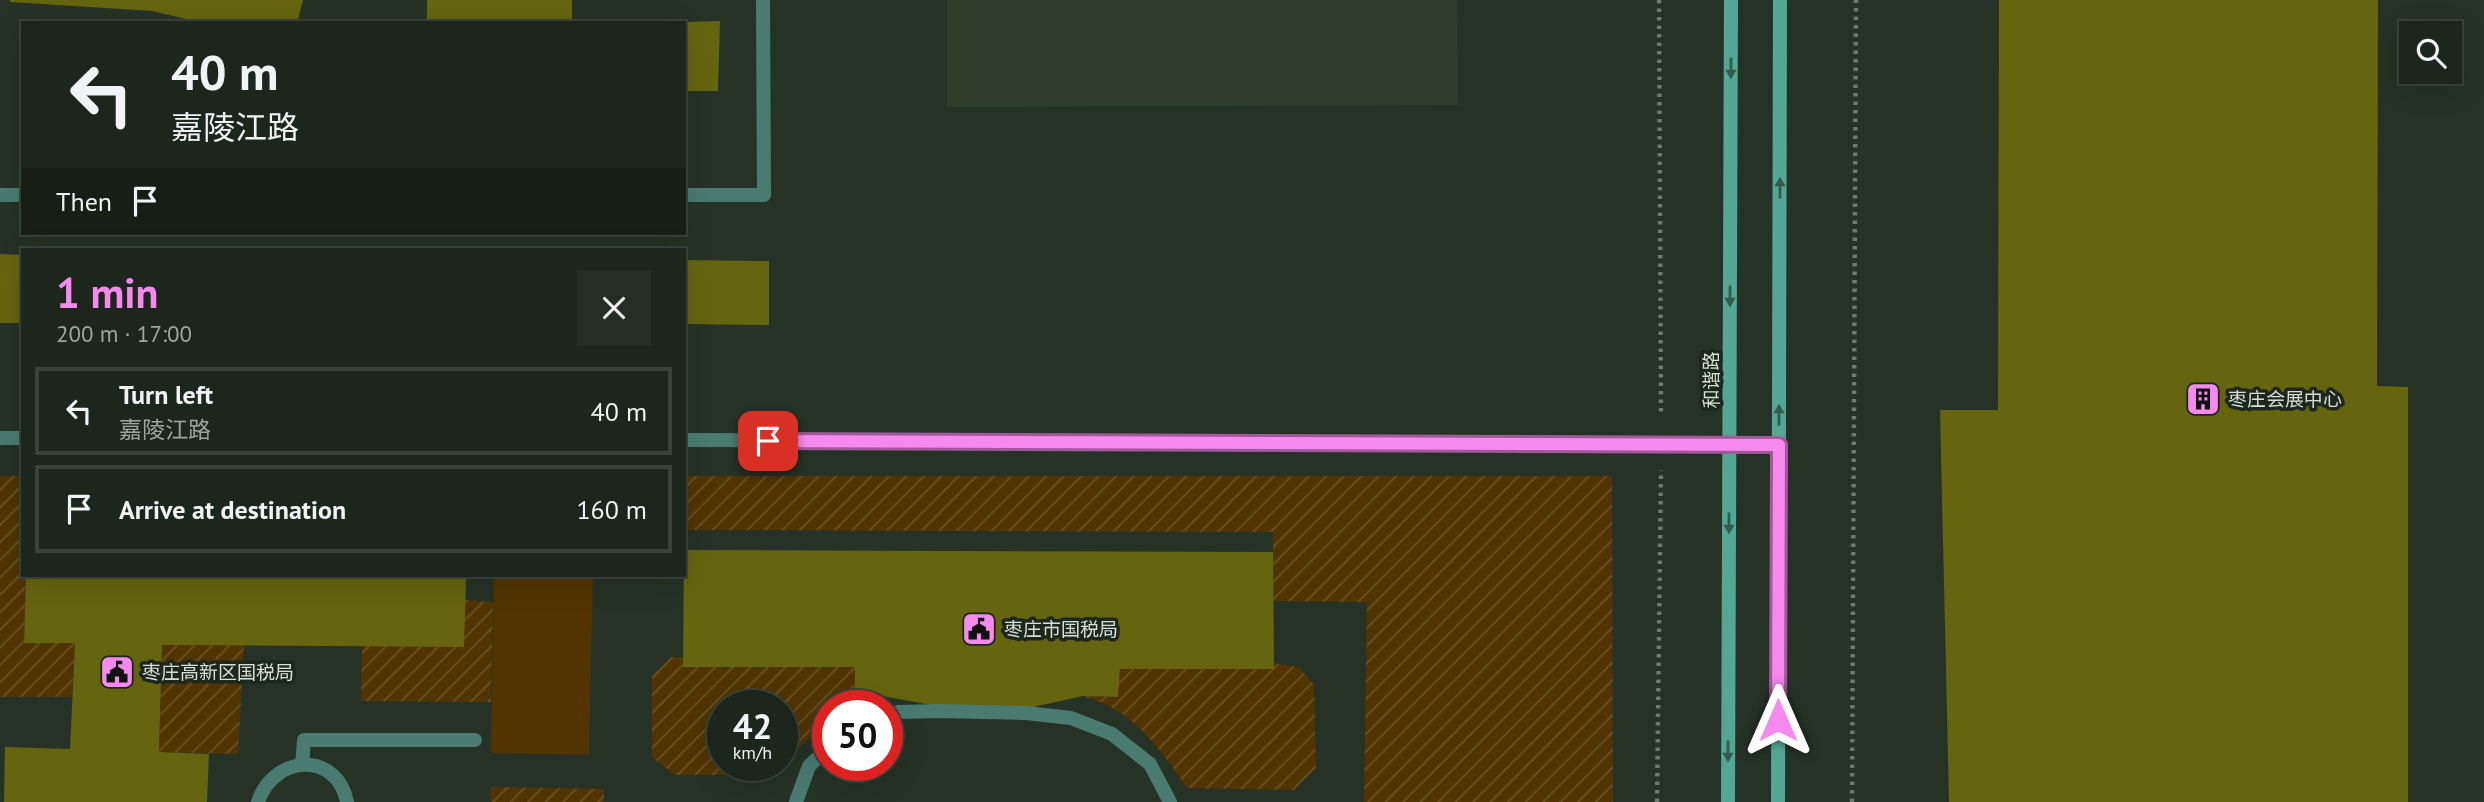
<!DOCTYPE html>
<meta charset="utf-8">
<style>
body{margin:0;font-family:"PT Sans","Noto Sans SC",sans-serif;background:#252e25;color:#f1f3f6;height:100vh;display:flex;flex-direction:column;font-size:26px;white-space:nowrap}
*{box-sizing:border-box;margin:0}
p{font-size:23px;color:#a0a5a3}
.icon{flex:none;width:38px;height:38px;fill:none;stroke:currentColor;stroke-width:2;stroke-linecap:round;stroke-linejoin:round}
.map{position:relative;flex:1;overflow:hidden}
.panel{position:absolute;left:21px;top:248px;width:665px;height:329px;display:flex;flex-direction:column;background:#1c261c;border-radius:0px;box-shadow:0 7px 28px #0002,0 0 0 2px #3a433b}
.panel>*{flex:none}
.guide{position:absolute;left:21px;top:21px;width:665px;height:214px;border-radius:0px;box-shadow:0 7px 28px #0002,0 0 0 2px #3a433b;background:#1c261c;color:#f1f3f6;overflow:hidden}
.controls{position:absolute;left:2399px;top:21px;display:grid;gap:14px}
.controls a{display:grid;place-items:center;width:63px;height:63px;border-radius:0px;background:#1c261c;box-shadow:0 7px 28px #0002,0 0 0 2px #3a433b;font-size:35px}
.speed{position:absolute;left:707px;top:690px;display:flex;gap:14px;font-size:35px;font-weight:700;text-align:center}
.speed>*{display:grid;place-content:center;width:91px;height:91px;border-radius:50%;background:#1c261c;box-shadow:0 7px 28px #0002,0 0 0 2px #3a433b;line-height:1}
.speed small{font-size:18px;font-weight:400}
.speed .limit{border:10px solid #d22;background:#fff;color:#111}
.pin{position:absolute;display:grid;place-items:center;width:60px;height:60px;color:#fff;margin:-30px;border-radius:14px;box-shadow:0 4px 10px #0006}
.me{position:absolute;width:77px;margin:-38px;rotate:0deg;stroke-linejoin:round;filter:drop-shadow(0 0 5px #0008)}
.turn{display:flex;align-items:center;gap:24px;height:147px;padding:0 35px;font-size:32px}
.turn .icon{width:91px;height:91px;stroke-width:2.5}
.turn b{display:block;font-size:49px;line-height:60px}
.then{display:flex;align-items:center;height:66px;padding:0 35px;background:#0003;gap:14px;font-size:26px}
.round{display:grid;place-items:center;flex:none;width:74px;height:74px;border-radius:0px;background:#252e25}
.headline{display:flex;align-items:center;justify-content:space-between;height:119px;padding:0 35px}
h1{font-size:42px;font-weight:700;line-height:52px;color:#f689ee}
ul{padding:0;list-style:none}
li{display:flex;align-items:center;gap:21px;height:88px;margin:0 14px 10px;padding:0 21px;border:4px solid #3a433b;border-radius:0px}
li div{flex:1}
li b{display:block;font-size:26px}
li em{font-style:normal}
.map>svg:first-child{display:block}
.built{fill:#2c3d2c}
.grass{fill:#513401}
.garden{fill:url(#garden-furrows);fill-rule:evenodd}
.building{fill:#65640f}
.lines{fill:none;stroke-linecap:round;stroke-linejoin:round}
.path{stroke:#6e786e;stroke-width:4.5;stroke-dasharray:3.5 5;stroke-linecap:butt}
.service{stroke:#4a7b70;stroke-width:14}
.minor{stroke:#4a7b70;stroke-width:14}
.tertiary{stroke:#4a7b70;stroke-width:14}
.secondary{stroke:#54a695;stroke-width:14}
.oneway{fill:#335a4c}
.route-casing{stroke:#a0599b;stroke-width:18}
.route{stroke:#f689ee;stroke-width:12}
.labels{text-anchor:middle;stroke-width:7;stroke-linejoin:round;paint-order:stroke}
.street-label{font-size:19px;fill:#d7dfd7;stroke:#1d281c}
.poi-label{font-size:19px;fill:#d7dfd7;stroke:#1d281c;text-anchor:start}
</style>
<div class="map">
<svg width="2484" height="802" viewBox="0 0 2484 802">
<defs>
<pattern id="garden-furrows" width="10" height="10" patternUnits="userSpaceOnUse" patternTransform="scale(1.75)"><rect width="10" height="10" fill="#513401"/><path d="M-1 1l2-2M0 10L10 0M9 11l2-2" fill="none" stroke="#695125"/></pattern>
</defs>
<rect width="100%" height="100%" fill="#263226"/>
<!-- built -->
<path class="built" d="M947,0h510l1,105 -511,2z"/>
<!-- grass -->
<path class="grass" d="M494,576h99l-4,179 -98,-2z"/>
<!-- garden -->
<path class="garden" d="M0,476h23v100h3l-2,67h51l-3,54h-72z
M684,476h928l1,326h-249l3,-200 -94,-1v-69l-589,-2z
M465,600l28,2 -2,100 -130,-1 1,-55z
M162,645h82l-6,109 -79,-2z
M671,657h12v10h172v28l27,1 -23,9h-31v17l-27,23 -25,30h-101l-23,-18v-81zM723,705h59v60h-59z
M1274,663l26,5 14,17 2,83 -22,22 -107,-2c-20,-29 -42,-61 -73,-79 -9,-6 -21,-9 -31,-13l35,1 2,-28h154z
M491,787l113,2v13h-113z"/>
<!-- building -->
<path class="building" d="M10,0h293l-6,23h-94l-51,-12 -142,-9z
M427,0h145v23h-145z
M1999,0h379l-1,386 31,1v415h-459l-9,-392h58z
M720,21l-2,70h-34v-69z
M0,254l23,1v68h-23z
M684,260l85,1v64l-85,-1z
M684,550l589,2 1,117h-154l-2,28 -35,-1 -59,13 -77,-1 -65,-12 -27,-1v-28h-172z
M26,576h440l-2,71 -302,-2 -3,107 50,2 -2,48h-203l1,-55 65,2 5,-106h-51z"/>
<g class="lines">
<!-- path -->
<path class="path" d="M1659,0l2,416
M1657,802l4,-332
M1852,802l4,-802"/>
<!-- service -->
<path class="service" d="M887,716l11,-4 40,-1 88,2 45,5 41,16 38,30 20,38
M796,802l13,-36 19,-18"/>
<!-- minor -->
<path class="minor" d="M0,195h23
M684,195h80l-1,-195
M302,765l2,-25h171
M258,802c16,-48 79,-51 89,0"/>
<!-- tertiary -->
<path class="tertiary" d="M0,438h23
M684,440l1095,5"/>
<!-- secondary -->
<path class="secondary" d="M1728,802l3,-802
M1778,802l2,-802"/>
</g>
<!-- one-way arrows -->
<defs><path id="oneway-solid" d="M-6-.8H1V-3.2L6.5 0L1 3.2V.8H-6Z" transform="scale(1.75)"/></defs>
<g class="oneway">
<use href="#oneway-solid" transform="translate(1731 68) rotate(90)"/>
<use href="#oneway-solid" transform="translate(1780 188) rotate(-90)"/>
<use href="#oneway-solid" transform="translate(1730 296) rotate(90)"/>
<use href="#oneway-solid" transform="translate(1779 415) rotate(-90)"/>
<use href="#oneway-solid" transform="translate(1729 523) rotate(90)"/>
<use href="#oneway-solid" transform="translate(1728 751) rotate(90)"/>
</g>
<g class="lines">
<!-- route casing -->
<g class="route-casing">
<path id="route" d="M768,441l1011,4 -1,275"/>
</g>
<!-- route -->
<use href="#route" class="route"/>
</g>
<!-- icons -->
<defs>
<g id="building-square" transform="scale(1.75)"><rect x="-9" y="-9" width="18" height="18" rx="4" fill="#f689ee" stroke="#1d281c"/><path d="M-4-6H4V6H1V3H-1V6H-4ZM-2.5-4.3h1.7v1.8h-1.7ZM.8-4.3h1.7v1.8H.8ZM-2.5-1h1.7V.8h-1.7ZM.8-1h1.7V.8H.8Z" fill="#111"/></g>
<g id="civic-square" transform="scale(1.75)"><rect x="-9" y="-9" width="18" height="18" rx="4" fill="#f689ee" stroke="#1d281c"/><path d="M-.6-6.5H3V-4.5H.6V-3L4-1V1h2V6H-6V1h2V-1L-.6-3ZM-1.2 2.5V6h2.4V2.5Z" fill="#111"/></g>
</defs>
<g fill-rule="evenodd">
<use href="#building-square" x="2203" y="399"/>
<use href="#civic-square" x="979" y="629"/>
<use href="#civic-square" x="117" y="672"/>
</g>
<g class="labels">
<!-- street labels -->
<g class="street-label">
<text transform="translate(1711 380) rotate(-90)" y="7">和谐路</text>
</g>
<!-- poi labels -->
<g class="poi-label">
<text x="2228" y="406">枣庄会展中心</text>
<text x="1004" y="636">枣庄市国税局</text>
<text x="142" y="679">枣庄高新区国税局</text>
</g>
</g>
</svg>
<div class="controls">
<a><svg class="icon" aria-label="search" viewBox="0 0 24 24"><circle cx="10" cy="10" r="6"/><path d="M15 15l6 6"/></svg></a>
</div>
<div class="speed"><div>42<small>km/h</small></div><div class="limit">50</div></div>
<div class="pin" style="left:768px;top:441px;background:#d93025"><svg class="icon" aria-label="arrive" viewBox="0 0 24 24"><path d="M6 21V4h12l-3 4 3 4H6"/></svg></div>
<svg class="me" style="left:1778px;top:720px" viewBox="-20 -20 40 40"><path d="M0-17L14 15 0 8-14 15z" fill="#f689ee" stroke="#fff" stroke-width="4"/></svg>
<div class="guide">
<div class="turn"><svg class="icon" aria-label="left" viewBox="0 0 24 24"><path d="M17 20v-9H6M10 6l-5 5 5 5"/></svg><div><b>40 m</b>嘉陵江路</div></div>
<div class="then">Then<svg class="icon" aria-label="arrive" viewBox="0 0 24 24"><path d="M6 21V4h12l-3 4 3 4H6"/></svg></div>
</div>
<section class="panel">
<div class="headline"><div><h1>1 min</h1><p>200 m · 17:00</p></div><a class="round"><svg class="icon" aria-label="close" viewBox="0 0 24 24"><path d="M6 6l12 12M18 6L6 18"/></svg></a></div>
<ul>
<li><svg class="icon" aria-label="left" viewBox="0 0 24 24"><path d="M17 20v-9H6M10 6l-5 5 5 5"/></svg><div><b>Turn left</b><p>嘉陵江路</p></div><em>40 m</em></li>
<li><svg class="icon" aria-label="arrive" viewBox="0 0 24 24"><path d="M6 21V4h12l-3 4 3 4H6"/></svg><div><b>Arrive at destination</b></div><em>160 m</em></li>
</ul>
</section>
</div>
